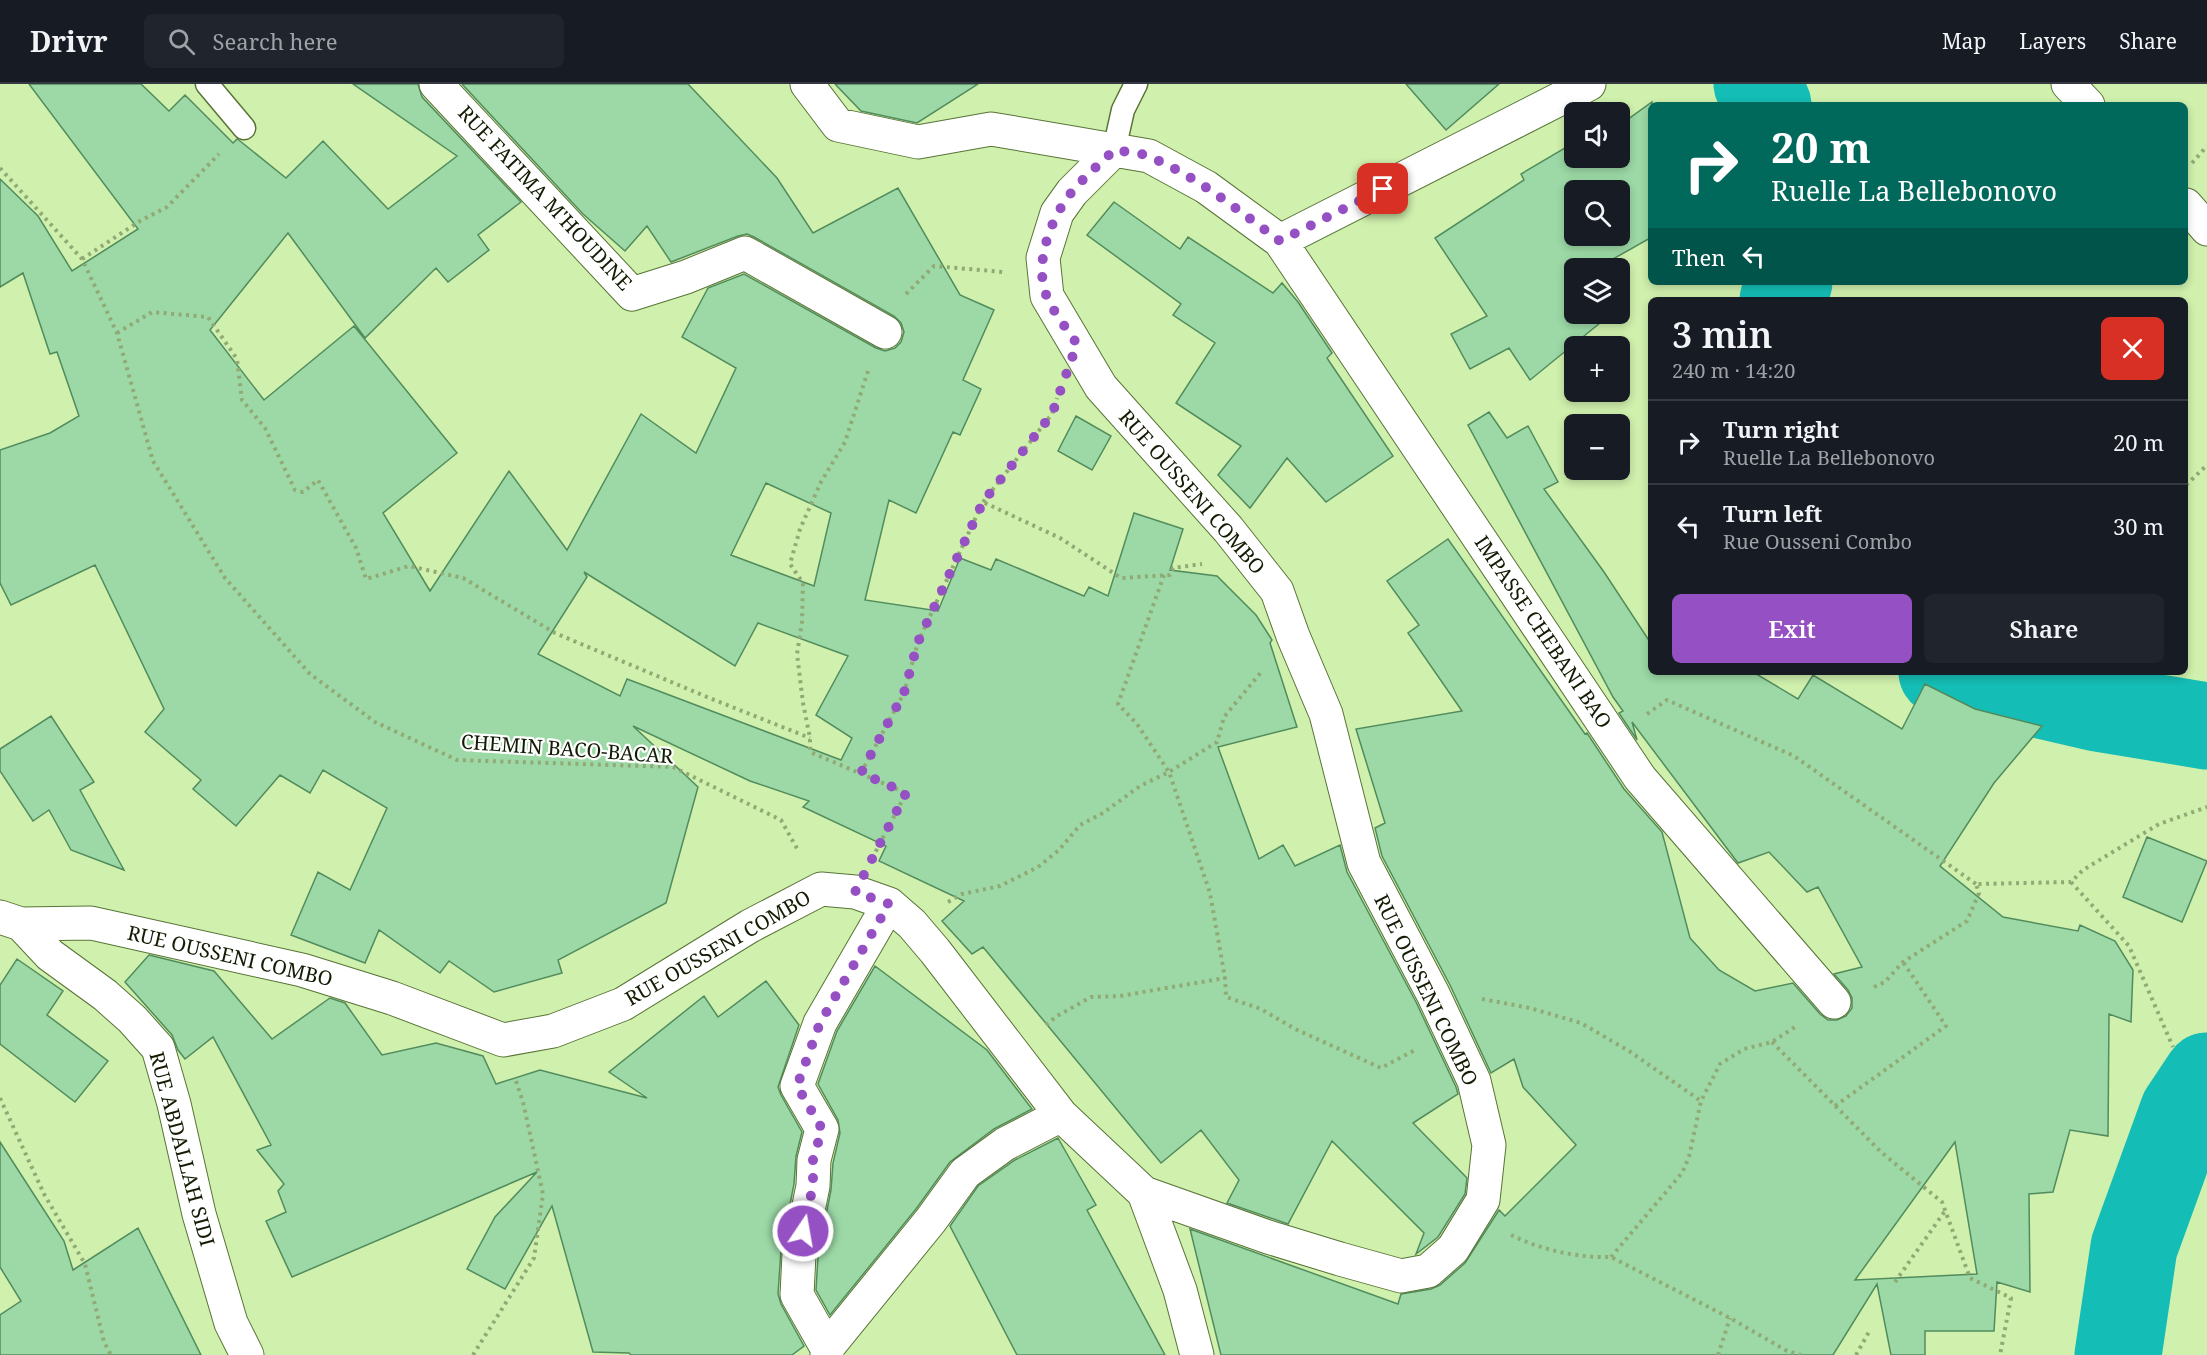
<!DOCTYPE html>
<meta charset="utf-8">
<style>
body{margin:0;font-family:"Noto Serif",serif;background:#20242c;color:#f1f3f6;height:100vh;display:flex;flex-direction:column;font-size:22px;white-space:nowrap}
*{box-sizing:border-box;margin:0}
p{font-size:20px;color:#9ea1a6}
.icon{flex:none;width:33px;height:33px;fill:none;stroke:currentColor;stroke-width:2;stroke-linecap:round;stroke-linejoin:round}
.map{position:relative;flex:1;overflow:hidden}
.details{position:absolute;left:1648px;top:213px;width:540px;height:378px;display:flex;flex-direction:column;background:#171b24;border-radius:9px;box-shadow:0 3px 9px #0003}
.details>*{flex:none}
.hud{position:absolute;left:1648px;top:18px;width:540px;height:183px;border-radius:9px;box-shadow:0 3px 9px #0003;background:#00695c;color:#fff;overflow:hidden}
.buttons{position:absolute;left:1564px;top:18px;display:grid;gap:12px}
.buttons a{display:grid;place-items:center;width:66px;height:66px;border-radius:9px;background:#171b24;box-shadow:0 3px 9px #0003;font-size:30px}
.pin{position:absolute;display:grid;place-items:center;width:51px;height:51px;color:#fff;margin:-26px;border-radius:12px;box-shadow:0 3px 9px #0006}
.me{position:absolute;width:66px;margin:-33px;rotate:12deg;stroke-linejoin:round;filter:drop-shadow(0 0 4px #0008)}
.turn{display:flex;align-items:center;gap:21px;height:126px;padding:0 24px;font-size:27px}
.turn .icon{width:78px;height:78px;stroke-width:2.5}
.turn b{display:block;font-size:42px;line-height:51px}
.then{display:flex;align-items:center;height:57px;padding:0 24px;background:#0003;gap:12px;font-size:22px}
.round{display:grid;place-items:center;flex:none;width:63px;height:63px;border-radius:9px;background:#20242c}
.head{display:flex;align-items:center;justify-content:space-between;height:102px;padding:0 24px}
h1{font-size:36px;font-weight:600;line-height:45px}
.button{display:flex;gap:12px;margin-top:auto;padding:12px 24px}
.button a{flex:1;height:69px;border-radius:9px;background:#9550c4;color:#fff;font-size:24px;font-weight:600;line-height:69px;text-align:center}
.button a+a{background:#20242c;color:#f1f3f6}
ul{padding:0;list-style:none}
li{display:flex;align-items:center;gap:18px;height:84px;padding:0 24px;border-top:2px solid #363941}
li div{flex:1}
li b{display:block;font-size:22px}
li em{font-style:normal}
header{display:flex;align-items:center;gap:36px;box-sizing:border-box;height:84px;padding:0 30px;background:#171b24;border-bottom:2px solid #363941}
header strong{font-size:28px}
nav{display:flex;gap:33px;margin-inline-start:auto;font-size:21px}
.search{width:420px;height:54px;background:#20242c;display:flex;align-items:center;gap:15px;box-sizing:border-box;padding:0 21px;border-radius:9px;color:#9ea1a6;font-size:22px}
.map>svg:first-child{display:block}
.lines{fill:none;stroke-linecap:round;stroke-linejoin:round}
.river{stroke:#14bdb5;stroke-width:87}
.building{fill:#9cd9a6;stroke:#528c5d;stroke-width:1.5;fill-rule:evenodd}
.lane-casing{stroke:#587436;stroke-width:25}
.street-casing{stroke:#587436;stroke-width:35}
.secondary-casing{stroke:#587436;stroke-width:35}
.path{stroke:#91aa75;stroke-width:4;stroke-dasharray:3 4.5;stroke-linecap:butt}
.lane{stroke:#fff;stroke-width:22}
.street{stroke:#fff;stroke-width:33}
.secondary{stroke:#fff;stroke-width:33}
.route{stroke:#9550c4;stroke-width:10;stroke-dasharray:0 18}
.labels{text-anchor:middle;stroke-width:4.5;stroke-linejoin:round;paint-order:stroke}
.street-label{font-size:20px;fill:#111c03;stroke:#fff}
</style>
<header>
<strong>Drivr</strong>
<div class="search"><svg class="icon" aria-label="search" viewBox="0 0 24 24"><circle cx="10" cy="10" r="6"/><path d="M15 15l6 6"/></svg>Search here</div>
<nav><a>Map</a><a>Layers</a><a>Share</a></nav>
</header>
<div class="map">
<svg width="2207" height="1271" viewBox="0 0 2207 1271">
<rect width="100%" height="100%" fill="#d0f0ad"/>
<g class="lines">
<!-- river -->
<path class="river" d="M1757,0l11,21
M1783,216l6,-18
M1942,588l156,36 109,18
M2118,1271l16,-108 49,-135 24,-36"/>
</g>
<!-- building -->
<path class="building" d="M29,0h112l28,27 16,-16 48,48 4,-4 3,2 46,37 37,-37 65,68 69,-53 -104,-72h65l4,13 99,105 -43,33 11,15 -41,32 -12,-14 -71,70 -77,-105 -78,97 54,70 90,-74 103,127 -74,60 47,78 79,-120 58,79 74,-136 55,39 40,-85 -54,-31 26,-49 36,-14 132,74 9,3 10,-3 6,-6 3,-10 -3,-9 -7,-7 -140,-79 -7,-3 -9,2 -67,26 -24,-36 -22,25 -42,-37 -121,-130h226l89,94 36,55 85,-45 62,107 34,15 -31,70 18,9 -21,46 -7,-3 -37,81 -27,-13 -24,100 73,11 22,-53 31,12 5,-11 88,37 5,-9 19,9 26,-83 49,16 -13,41 47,6 39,39 16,25 -2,3 27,84 -79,20 41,112 24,-14 12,21 45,-21 7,27 69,130 40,85 2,7 -45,29 54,55 -2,16 -27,43 -22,17 8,-21 -92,-92 -44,83 -61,-21 12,-23 -38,-50 -40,33 -178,-216 -11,7 -30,-33 22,-20 -85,-40 7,-15 -83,-39 6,-6 -59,-20 -117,-55 65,61 -32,116 -108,57 4,13 -68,19 -45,-31 -9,12 -61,-43 -14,33 -74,-28 27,-63 32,18 37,-82 -64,-38 -13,23 -30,-18 -44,51 -43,-37 8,-9 -56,-48 19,-23 -69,-144 -84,40 -11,-22v-133l50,-17 29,-17 -22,-64 -7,2 -27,-81 -23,14v-108l38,37 34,55 66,-42zM766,399l65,30 -17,73 -83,-31zM584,488l151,94 23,-43 90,33 -32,59 36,23 -11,22 -214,-81 -7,17 -82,-42 49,-77z
M835,0h143l-61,39 -56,-12z
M1406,0h93l-53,46z
M1652,18v135l-55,31h-22v13l-6,4 6,8v21h17l8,9 -70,57 -21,-32 -39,21 -19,-35 36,-18 -52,-78 89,-58 -3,-6 54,-32v16h45v-33zM1575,106h45v46h-45z
M1114,118l66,47 8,-12 85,56 9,-10 16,19 34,51 -5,5 66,98 -67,46 -39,-44 -37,50 -32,-33 23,-29 -65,-43 39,-60 -42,-28 8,-11 -94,-69z
M1489,328l18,26 21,-12 30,56 -14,7 60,83 48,73v27h101l45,27 15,-24 89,54 23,-45 50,25 67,17 -48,57 -54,83 63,51 75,14 2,-6 35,16 18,29 -2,52 -22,-8 -1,122 -38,-6 -17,62 -24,2 1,98 -33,-10 -3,49h-69v24h-34l-14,-71 -44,71h-612l-31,-126 208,75 3,-10 30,-5 9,-4 25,-22 34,-53 6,6 71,-71 -53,-58 -9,-28 -23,14 -41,-88 -68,-129 -7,-28 10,-5 -29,-94 106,-18 -54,-78 11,-8 -32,-44 61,-42 137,195 2,-1 37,56 38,43 28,106 29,32 36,21 38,-8 27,31 8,6h9l9,-4 6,-8v-10l-4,-8 -14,-16 28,-7 -44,-80 -11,5 -38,-40 -31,11 -106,-141 5,18 -18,-27 4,-2 -10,-14 -145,-272zM1955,1058l22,132 -122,6z
M1076,332l35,20 -19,34 -34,-19z
M51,632l43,66 -14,8 44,80 -53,-20 -22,-40 -16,11 -33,-50v-22z
M2147,753l60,24 -25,61 -59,-25z
M149,871l65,16 58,68 58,-41 15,5 37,52 54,-12 47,13 13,28 44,-14 107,28 -38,-26 95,-76 14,21 48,-36 33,44 -21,62 3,8 21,37 -6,24 -2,28 -13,66 -3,44 3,10 23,42 -12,9h-161l-2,-2 -36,-1 -41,-146 -47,83 -38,-20 28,-52 42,-45 -245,105 -26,-56 20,-9 -8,-21 6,-7 -27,-34 14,-5 -58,-108 -28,22 -7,-9 -6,-15 -47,-53z
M17,875l46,32 -16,24 61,46 -33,41 -75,-58v-59z
M875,882l112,84 45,59 -38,20 -44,33 -34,47 -86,106 -14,-25 2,-34 13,-66 2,-27 7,-30 -2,-13 -20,-36 19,-53z
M1058,1054l38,67 -9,5 78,145h-148l-67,-129 28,-40 37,-26z
M0,1058l64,99 9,29 65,-42 63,127h-201v-40l21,-14 -21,-34z"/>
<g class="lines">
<!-- lane casing -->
<g class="lane-casing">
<path id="lane" d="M207,0l37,44
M1114,66l9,-40 13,-26"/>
</g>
<!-- street casing -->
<g class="street-casing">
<path id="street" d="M436,0l196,210 54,-17 59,-24 140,79
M807,0l31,41 80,17 73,-13 123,21
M1280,157l360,537 194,224
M0,833l21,7 70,-1 211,47 90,28 111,42 50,-9 70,-27 127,-78 71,-37 34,3 34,12 23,20 23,27 126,164 83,78 124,44 72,22 61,17 27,-5 25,-22 30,-49 6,-55 -15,-64 -41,-87 -69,-131 -38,-149 -33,-78 -16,-45 -49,-62 -127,-142 -54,-91 -4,-38 14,-45 15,-21 42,-42 35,6 57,31 74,54 309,-157
M21,840l29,31 55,40 27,24 26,29 16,56 25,110 32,109 16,32
M1144,1109l36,97 17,65
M827,1264l104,-128 34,-47 40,-29 56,-29
M827,1271v-7l-30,-53 2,-41 14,-68 1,-26 8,-31 -25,-43 23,-63 69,-119"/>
</g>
<!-- secondary casing -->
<g class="secondary-casing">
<path id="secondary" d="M2068,0l20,21
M2186,121l21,24"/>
</g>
<!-- path -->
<path class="path" d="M2192,79l15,-17
M0,84l82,91 35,74 36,128 72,117 85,96 65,48 82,38 216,7 108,53 18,32
M82,175l58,-38 27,-14 52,-53
M906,210l28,-28 69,6
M117,249l35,-21 56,5 29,42 5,41 23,28 30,62 8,2 15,-12 38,68 10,31 43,-13 54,12 92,55 152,64 103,41
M868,287l-23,71 -24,40 -21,47 -10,35 13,19 -1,39 -5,32 6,49 7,35v14l96,41 -31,60
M2186,401l21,-20
M983,418l69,-88 5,-16
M1164,491l-46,129 19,20 32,48 41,121 15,85 1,19 35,12 34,20 86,39 34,-18
M1647,630l20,-14 127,56 182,128
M861,689l43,-80 14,-51 65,-140 77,36 61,40 49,-3 3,-7 29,-4
M2071,798l58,64 44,101
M948,818l14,-8 38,-8 38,-19 21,-17 21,-25 23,-12 37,-27 29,-14 48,-30 7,-25 38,-46
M1874,903l11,-5 18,-20 64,-41 12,-28 -3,-9 95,-2 12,-12 76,-46 48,-17
M1482,915l48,9 51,15 48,28 72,50
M1046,941l11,-9 34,-19 29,-1 105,-18
M1772,958l109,110 61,50 28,76 41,20 -11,57
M0,1014l44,96 41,70 19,78 7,13
M1835,1022l111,-80 -43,-64
M1511,1151c31,15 66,23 100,22l119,61 57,33 14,4
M1611,1173l71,-84 7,-16 12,-56 19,-37 24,-15 28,-7 26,-17
M1895,1198l50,-71
M473,1271l61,-97 9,-64 -20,-92 -7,-21
M1718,1271l12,-37
M1856,1271l14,-25"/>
<!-- lane -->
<use href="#lane" class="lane"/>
<!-- street -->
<use href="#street" class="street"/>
<!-- secondary -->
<use href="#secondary" class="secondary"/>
</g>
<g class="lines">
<!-- route -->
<path class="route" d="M803,1147l10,-45v-26l9,-31 -25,-43 23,-63 69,-119 -34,-12 51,-99 -45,-20 43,-80 14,-51 65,-140 69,-88 25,-70c-10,-15 -23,-31 -30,-47 -14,-33 4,-79 24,-104 13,-16 29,-29 43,-43 11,2 26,2 36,7 48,20 89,54 130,84l103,-52"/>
</g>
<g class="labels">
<!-- street labels -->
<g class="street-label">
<text transform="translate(545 114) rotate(47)" y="7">RUE FATIMA M'HOUDINE</text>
<text transform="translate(1192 408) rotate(49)" y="7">RUE OUSSENI COMBO</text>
<text transform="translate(1543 548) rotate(56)" y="7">IMPASSE CHEBANI BAO</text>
<text transform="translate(567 665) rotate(4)" y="7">CHEMIN BACO-BACAR</text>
<text transform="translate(718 864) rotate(-30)" y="7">RUE OUSSENI COMBO</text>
<text transform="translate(230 872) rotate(13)" y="7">RUE OUSSENI COMBO</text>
<text transform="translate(1426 906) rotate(64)" y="7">RUE OUSSENI COMBO</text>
<text transform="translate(182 1065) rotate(75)" y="7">RUE ABDALLAH SIDI</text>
</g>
</g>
</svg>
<div class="buttons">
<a><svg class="icon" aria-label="sound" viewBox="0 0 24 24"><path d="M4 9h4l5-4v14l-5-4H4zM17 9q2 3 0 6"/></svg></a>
<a><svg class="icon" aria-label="search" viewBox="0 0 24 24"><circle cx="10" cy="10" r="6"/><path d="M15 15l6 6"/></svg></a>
<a><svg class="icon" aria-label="layers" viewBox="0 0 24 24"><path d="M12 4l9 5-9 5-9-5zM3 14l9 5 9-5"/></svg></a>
<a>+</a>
<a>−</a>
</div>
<div class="pin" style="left:1383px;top:105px;background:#d93025"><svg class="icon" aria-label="arrive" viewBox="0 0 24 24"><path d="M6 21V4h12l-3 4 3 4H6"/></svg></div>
<svg class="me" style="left:803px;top:1147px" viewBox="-20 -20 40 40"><circle r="17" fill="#9550c4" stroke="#fff" stroke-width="3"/><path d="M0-11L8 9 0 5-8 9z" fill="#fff"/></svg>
<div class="hud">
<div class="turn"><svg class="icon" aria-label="right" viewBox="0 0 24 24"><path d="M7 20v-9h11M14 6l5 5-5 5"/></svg><div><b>20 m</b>Ruelle La Bellebonovo</div></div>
<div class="then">Then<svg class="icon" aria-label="left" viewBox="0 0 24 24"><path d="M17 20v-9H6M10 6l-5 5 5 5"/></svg></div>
</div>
<section class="details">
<div class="head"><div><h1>3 min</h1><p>240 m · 14:20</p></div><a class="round" style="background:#d93025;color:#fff"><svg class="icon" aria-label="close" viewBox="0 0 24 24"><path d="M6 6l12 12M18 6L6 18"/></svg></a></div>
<ul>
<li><svg class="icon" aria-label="right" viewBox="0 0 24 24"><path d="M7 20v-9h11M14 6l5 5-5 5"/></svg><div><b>Turn right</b><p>Ruelle La Bellebonovo</p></div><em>20 m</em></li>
<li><svg class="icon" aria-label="left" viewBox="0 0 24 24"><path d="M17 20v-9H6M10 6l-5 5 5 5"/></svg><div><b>Turn left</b><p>Rue Ousseni Combo</p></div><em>30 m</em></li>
</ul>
<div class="button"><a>Exit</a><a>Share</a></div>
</section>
</div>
